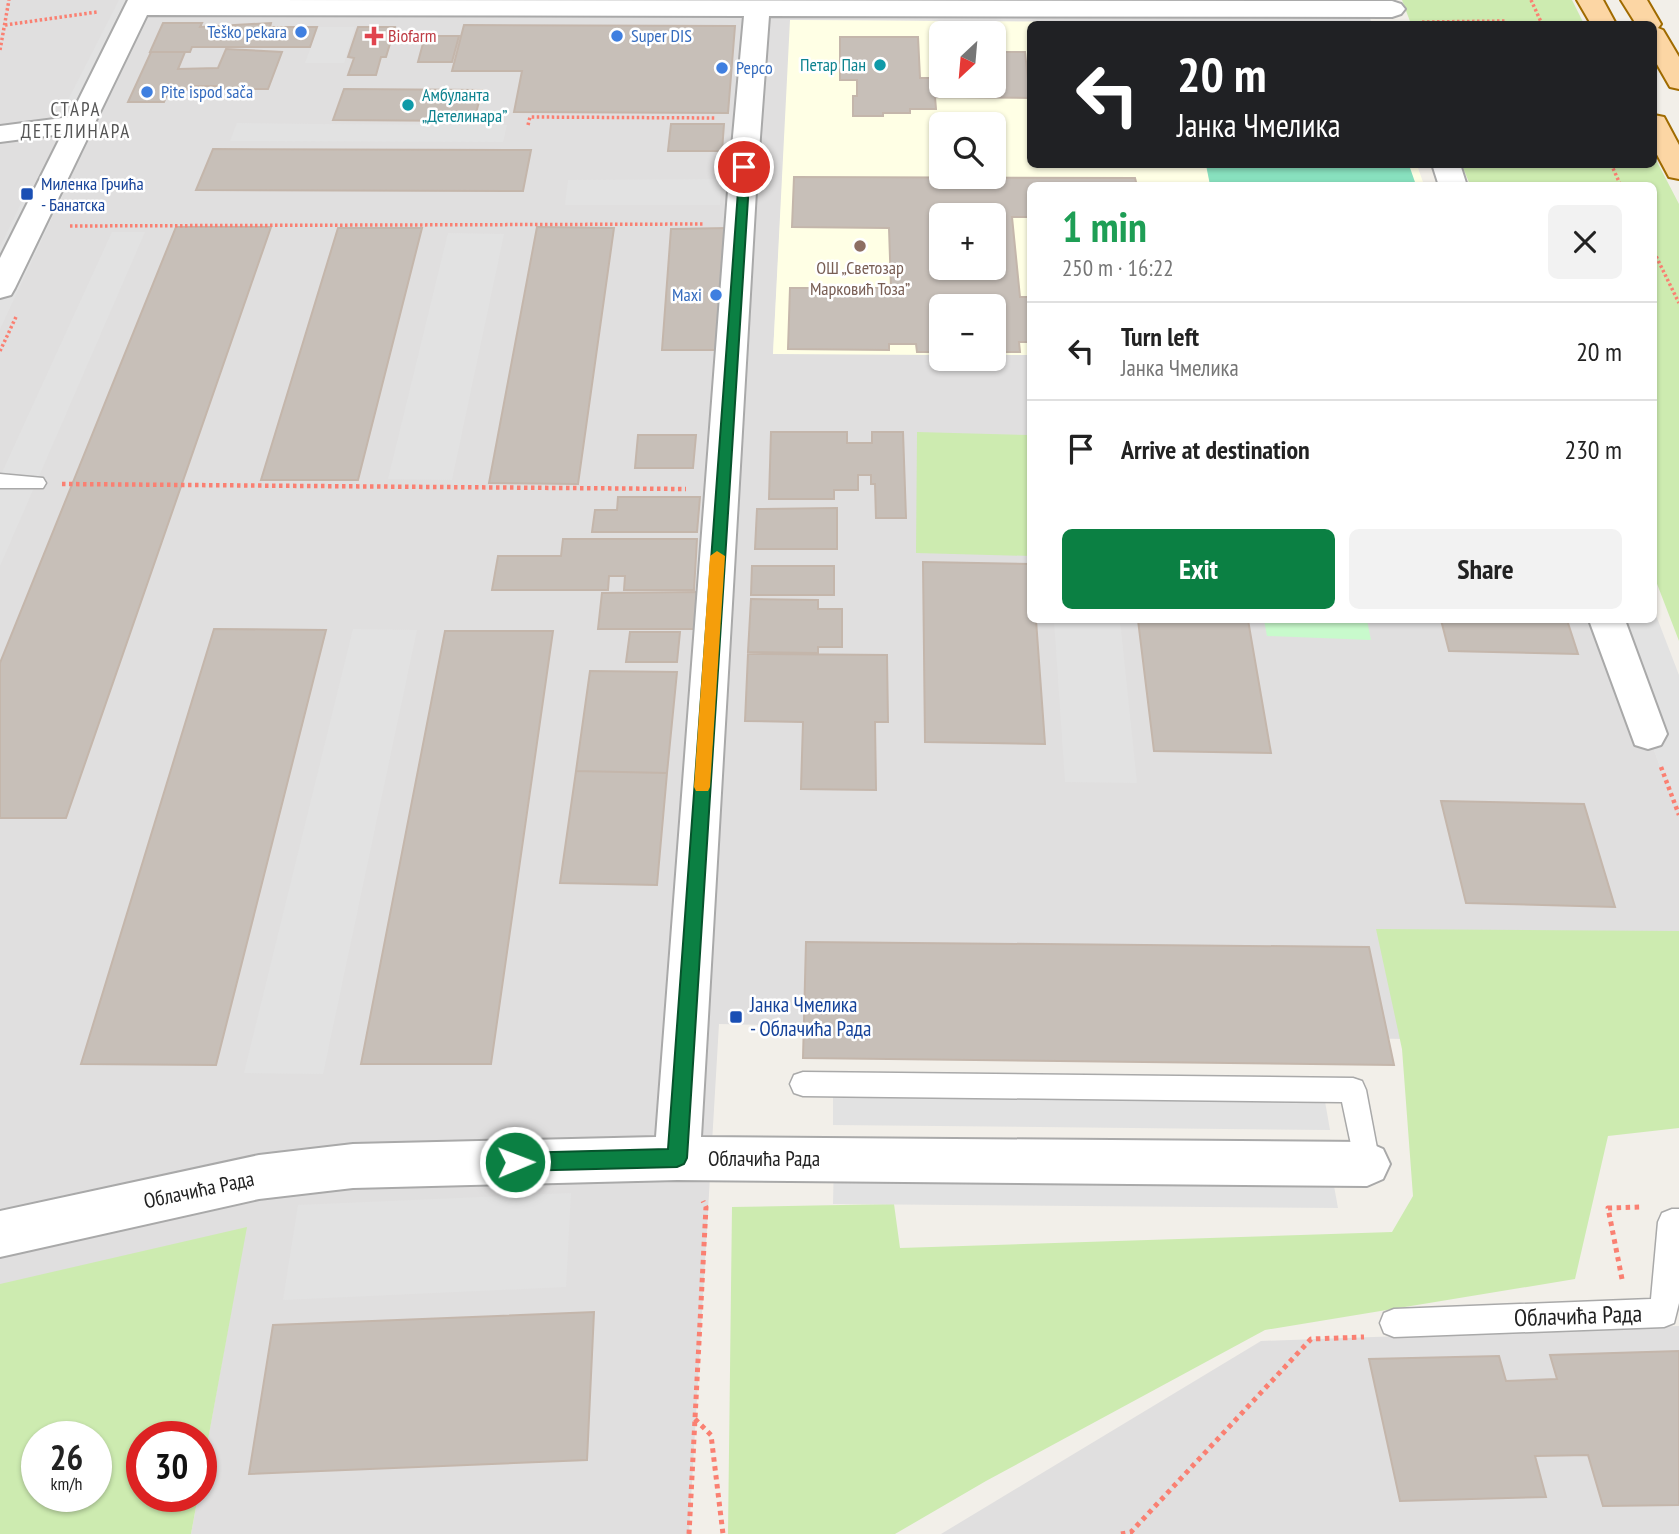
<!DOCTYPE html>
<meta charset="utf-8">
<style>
body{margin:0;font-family:"PT Sans Narrow",sans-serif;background:#f2f2f2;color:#222;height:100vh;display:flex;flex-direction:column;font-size:26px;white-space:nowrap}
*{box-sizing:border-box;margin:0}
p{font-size:23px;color:#767676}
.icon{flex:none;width:38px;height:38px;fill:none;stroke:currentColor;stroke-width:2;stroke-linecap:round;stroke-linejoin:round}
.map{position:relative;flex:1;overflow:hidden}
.sheet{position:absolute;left:1027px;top:182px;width:630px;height:441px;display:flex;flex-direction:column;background:#fff;border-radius:10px;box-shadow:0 2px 5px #0004}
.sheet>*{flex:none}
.banner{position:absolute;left:1027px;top:21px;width:630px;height:147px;border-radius:10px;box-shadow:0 2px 5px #0004;background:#202124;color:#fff;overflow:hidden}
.needle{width:46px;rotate:206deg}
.controls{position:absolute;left:929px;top:21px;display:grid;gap:14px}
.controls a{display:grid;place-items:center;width:77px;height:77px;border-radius:10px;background:#fff;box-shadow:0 2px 5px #0004;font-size:35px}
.speed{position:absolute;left:21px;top:1421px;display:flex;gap:14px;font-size:35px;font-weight:700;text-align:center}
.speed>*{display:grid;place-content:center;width:91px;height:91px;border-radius:50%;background:#fff;box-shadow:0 2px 5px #0004;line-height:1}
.speed small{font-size:18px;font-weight:400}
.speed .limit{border:10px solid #d22;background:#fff;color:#111}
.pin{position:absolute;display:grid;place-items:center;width:60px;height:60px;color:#fff;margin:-30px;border:4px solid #fff;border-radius:50%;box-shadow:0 2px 7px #0007}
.me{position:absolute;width:77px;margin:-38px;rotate:89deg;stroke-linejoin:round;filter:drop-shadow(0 0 5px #0008)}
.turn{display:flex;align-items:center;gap:24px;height:147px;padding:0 35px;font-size:32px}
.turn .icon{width:91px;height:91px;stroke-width:2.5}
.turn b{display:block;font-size:49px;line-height:60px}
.round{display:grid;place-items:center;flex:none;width:74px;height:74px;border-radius:10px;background:#f2f2f2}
.headline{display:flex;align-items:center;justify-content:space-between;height:119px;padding:0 35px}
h1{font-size:42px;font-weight:700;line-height:52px;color:#1e9e55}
.action{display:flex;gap:14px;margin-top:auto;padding:14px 35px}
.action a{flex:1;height:80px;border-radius:10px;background:#0b8043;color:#fff;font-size:28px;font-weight:700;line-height:80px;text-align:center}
.action a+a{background:#f2f2f2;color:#222}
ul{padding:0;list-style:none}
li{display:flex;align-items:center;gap:21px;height:98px;padding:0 35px;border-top:2px solid #e0e0e0}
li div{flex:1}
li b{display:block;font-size:26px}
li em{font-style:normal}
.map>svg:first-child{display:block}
.residential{fill:#e0dfdf}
.education{fill:#ffffe5;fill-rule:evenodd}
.grass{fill:#cdebb0;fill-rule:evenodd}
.park{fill:#c8facc}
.pitch{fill:#88e0be}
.parking{fill:#e2e2e2}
.building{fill:#c7bfb8;stroke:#c4b6ab;stroke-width:2;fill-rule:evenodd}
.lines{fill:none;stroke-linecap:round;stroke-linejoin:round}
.lane-casing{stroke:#a9a9a9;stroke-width:3}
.street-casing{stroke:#a9a9a9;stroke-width:4}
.primary-casing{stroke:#a06b00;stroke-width:4}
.path-far2{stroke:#fa8072;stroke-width:3.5;stroke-dasharray:2.5 2.5;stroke-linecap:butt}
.path-far1{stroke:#fa8072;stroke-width:4.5;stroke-dasharray:3.5 3.5;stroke-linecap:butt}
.path{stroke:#fa8072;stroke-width:5;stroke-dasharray:4.5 4.5;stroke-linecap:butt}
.lane{fill:#fff;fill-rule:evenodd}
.street{fill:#fff;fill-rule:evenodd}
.primary{fill:#fcd6a4;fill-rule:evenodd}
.route{fill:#0b8043;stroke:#07532c;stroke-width:2}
.slow{fill:#f59e0b}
.shop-dot{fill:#3f7fe0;stroke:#fff;stroke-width:2.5}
.health-dot{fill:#e0444e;stroke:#fff;stroke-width:2.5}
.culture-dot{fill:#0f9aa8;stroke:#fff;stroke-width:2.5}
.transit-dot{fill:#1a4fb4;stroke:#fff;stroke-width:2.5}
.education-dot{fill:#8d6e63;stroke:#fff;stroke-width:2.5}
.labels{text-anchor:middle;stroke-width:5;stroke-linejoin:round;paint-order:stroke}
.far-shop-label{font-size:18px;fill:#366cbe;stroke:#fff;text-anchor:start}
.far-health-label{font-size:18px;fill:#be3a42;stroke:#fff;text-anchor:start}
.far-culture-label{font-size:18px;fill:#0d838f;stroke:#fff;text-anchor:end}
.far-transit-label{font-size:18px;fill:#164399;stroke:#fff;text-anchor:start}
.far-education-label{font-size:18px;fill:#785e54;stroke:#fff}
.far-neighbourhood-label{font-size:19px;letter-spacing:2px;fill:#555;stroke:#fff}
.transit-label{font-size:21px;fill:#164399;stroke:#fff;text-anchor:start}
.street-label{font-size:21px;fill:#222;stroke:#fff}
.near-street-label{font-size:24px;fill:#222;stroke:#fff}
</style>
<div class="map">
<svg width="1679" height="1534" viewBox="0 0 1679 1534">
<rect width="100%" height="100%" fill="#f2efe9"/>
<!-- residential -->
<path class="residential" d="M0,0h1364l8,24 -581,-4 -18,334 168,-1 1,6h52v-6h37v267h576l66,182 6,1v242l-960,-21 -30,510h-498l7,-38h3v-18l45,-250 -246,60z
M1679,1326v208h-738l320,-193z"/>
<!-- education -->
<path class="education" d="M790,20l582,4h-341v140l386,1 7,20 -393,1v169h-37v-49h-52l-1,49 -168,-1zM942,33h52v53h-52zM942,124h52v53h-52zM942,215h52v53h-52z"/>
<!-- grass -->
<path class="grass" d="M1402,0h170l12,24h-173z
M1654,156l25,48v437l-25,-65v-390l-184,-1 -8,-20 192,-1z
M917,432l113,3 1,121 -115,-3z
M1376,929l303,2v197l-71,8 -33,143 -310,51 -279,151 -91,53h-167l4,-327 162,-3 6,44 492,-16 21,-36 -11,-147z
M247,1227l-46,251v-41h-59v59h56l-7,38h-191v-250zM37,1437h59v59h-59z"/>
<!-- park -->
<path class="park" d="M1264,620h103l4,20 -104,-4z"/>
<!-- pitch -->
<path class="pitch" d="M1206,165h203l7,20h-206z"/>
<!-- parking -->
<path class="parking" d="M119,0h21l-51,102h-22z
M318,27h37l-11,36h-39z
M237,123l81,1 189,1 -4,17 -273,-1z
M721,179l-1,26h-155l3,-25z
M25,195h38l-63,134v-82z
M112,232h33l-145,334v-89z
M448,233l56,1 -52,246 -64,-1z
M1654,610l25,65v128h-6l-66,-183h47z
M1054,620h66l17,163 -72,-1z
M353,629l64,1 -94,444 -79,-1z
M833,1084l490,6 7,40 -497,-5z
M834,1159l496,5 8,44 -505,-4z
M571,1193l-5,94 -283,13 15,-95z"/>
<!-- building -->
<path class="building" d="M163,23h39l-2,4 71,-4 -1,4h47l-7,20h-118l-2,5h-40z
M464,25l271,1 -7,87 -214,-1 8,-41h-70z
M358,27h37l-9,30h-5l-5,18h-28l6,-17 -6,-1z
M425,36h34l-7,26h-34z
M840,37h78l2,41h22v8h52v-34h31l5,46 -95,-1 1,12h-26v4h-27v3h-30v-20h4v-16h-17z
M226,49l56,3 -14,37h-48l1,-3h-32l-2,4h-18l-5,12h-36l23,-50h34l-7,17 40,-1z
M344,89l138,1 -8,31 -141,-1z
M671,124h53l-2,27h-54z
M213,149l318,1 -8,41 -327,-1z
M794,177l341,1 2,8h-106v31h-19l8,80h11v45h-12l1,10h-26v-46h-52v46h-25l-1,-8h-27v6l-101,-1 2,-61h101l-2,-60 -97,-1zM942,215h52v53h-52z
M176,227h95l-205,591h-66v-155z
M537,227l77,1 -36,256 -89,-1z
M338,228h84l-64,252h-97z
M728,228l-5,122h-61l9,-121z
M771,432h76v11h25v-11h31l3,86h-30l-1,-34h-4v-9h-13v15h-24v9h-65z
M638,435h58l-3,33h-58z
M618,497h82l-3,35h-105l3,-22h22z
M837,508v41h-82l2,-40z
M563,539h134l-3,51h-70l1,-14h-16l-1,14h-116l6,-34h63z
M923,562l108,2v56h5l9,124 -120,-2z
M752,566h82v29h-83z
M697,592l-2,37h-97l4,-36z
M751,599l67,1v9h24v38h-24v6l-70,-1z
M1138,620h110l23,133 -117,-2z
M1441,620h126l11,34 -129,-3z
M214,629l112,1 -110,435 -135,-1z
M445,631h108l-62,433h-130z
M630,632h50l-3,30h-51z
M748,654l139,1 1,67h-13l1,68 -75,-1 2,-67 -58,-1z
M590,671l87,1 -10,101 -91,-2z
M576,771l91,2 -10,112 -97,-2z
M1441,801l143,3 31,103 -149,-4z
M806,942l563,5 25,118 -591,-7z
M594,1312l-7,148 -338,14 24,-149z
M1679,1351v154l-76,1 -15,-51 -53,1 11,41 -146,4 -31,-142 130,-3 7,25 51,-2 -7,-24z"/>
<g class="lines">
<!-- lane casing -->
<g class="lane-casing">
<path id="lane" d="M0,474l43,4 3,5 -3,5h-43z
M803,1072l550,6 9,3 4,9 14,74 -3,9 -10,4 -10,-4 -15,-71 -539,-6 -9,-3 -4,-9 4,-9z
M1672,1209h7v94l-5,20 -10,4 -270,10 -10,-4 -4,-10 4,-10 10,-4 257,-10 7,-77 4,-9z"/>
</g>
<!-- street casing -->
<g class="street-casing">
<path id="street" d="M128,0l1264,1 9,3 4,5 -4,5 -9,3 -623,-1 -13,175 -55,946 666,5 16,7 7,15 -7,15 -16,7 -690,-6 -324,8 -94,11 -259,58v-46l259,-56 94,-11 303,-7 72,-946 16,-175 -597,-1 -132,273 -4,7 -11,3v-40l62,-124 -62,8v-16l70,-9z
M1432,164h28l7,22h-28z
M1589,620h36l42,114 -6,11 -13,4 -13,-4z"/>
</g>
<!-- primary casing -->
<g class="primary-casing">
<path id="primary" d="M1577,0h26l13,24h-25z
M1621,0h26l14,24 -3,4 5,2 16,27v32l-9,-2 -16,-28v-35h-18z
M1654,115l10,2 15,28v34l-10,-2 -15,-28z"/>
</g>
<!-- path-far2 -->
<path class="path-far2" d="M1531,0l11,24
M1422,22l83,-1
M5,25l92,-13
M0,50l9,-50
M528,125l2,-8 186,1
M1611,164l10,22
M70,226l635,-2
M1654,252l25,51
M0,351l16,-34"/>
<!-- path-far1 -->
<path class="path-far1" d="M62,484l624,5
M1661,767l18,48"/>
<!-- path -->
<path class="path" d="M1622,1279l-14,-71 35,-1
M695,1419l16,16 12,99
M689,1534l17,-327 -3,-6
M1121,1534l10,-2 180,-193 53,-2"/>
<!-- lane -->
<use href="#lane" class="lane"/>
<!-- street -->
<use href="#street" class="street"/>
<!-- primary -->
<use href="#primary" class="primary"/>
</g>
<!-- route -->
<path class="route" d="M740,164l10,3 -63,991 -3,6 -7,3 -162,4 -7,-2 -2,-7 2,-6 7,-3 153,-4z"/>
<!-- slow -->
<path class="slow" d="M717,551l8,5 -15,231 -2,4h-12l-2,-4 16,-231z"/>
<!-- markers -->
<g class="shop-dot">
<circle cx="301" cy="32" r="7"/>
<circle cx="617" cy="36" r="7"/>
<circle cx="722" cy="68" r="7"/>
<circle cx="147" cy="92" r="7"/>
<circle cx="716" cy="295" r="7"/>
</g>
<path class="health-dot" d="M370.5 25.5h7v7h7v7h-7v7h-7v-7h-7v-7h7z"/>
<g class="culture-dot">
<circle cx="880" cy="65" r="7"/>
<circle cx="408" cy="105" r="7"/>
</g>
<g class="transit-dot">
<rect x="20" y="187" width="14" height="14" rx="3.5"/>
<rect x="729" y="1010" width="14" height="14" rx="3.5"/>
</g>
<circle class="education-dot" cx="860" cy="246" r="7"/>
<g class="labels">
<!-- far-shop labels -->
<g class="far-shop-label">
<text x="287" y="38" text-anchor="end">Teško pekara</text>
<text x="631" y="42">Super DIS</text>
<text x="736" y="74">Pepco</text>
<text x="161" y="98">Pite ispod sača</text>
<text x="702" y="301" text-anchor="end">Maxi</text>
</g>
<!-- far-health labels -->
<g class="far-health-label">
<text x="388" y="42">Biofarm</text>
</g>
<!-- far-culture labels -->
<g class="far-culture-label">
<text x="866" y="71">Петар Пан</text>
<text x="422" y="101" text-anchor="start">Амбуланта<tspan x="422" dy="21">„Детелинара”</tspan></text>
</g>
<!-- far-transit labels -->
<g class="far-transit-label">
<text x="41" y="190">Миленка Грчића<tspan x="41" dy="21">- Банатска</tspan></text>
</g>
<!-- far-education labels -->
<g class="far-education-label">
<text x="860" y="274">ОШ „Светозар<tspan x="860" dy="21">Марковић Тоза”</tspan></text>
</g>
<!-- far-neighbourhood labels -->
<g class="far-neighbourhood-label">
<text x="76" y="116">СТАРА<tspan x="76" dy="22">ДЕТЕЛИНАРА</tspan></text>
</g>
<!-- transit labels -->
<g class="transit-label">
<text x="750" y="1012">Јанка Чмелика<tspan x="750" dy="24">- Облачића Рада</tspan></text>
</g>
<!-- street labels -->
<g class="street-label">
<text x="764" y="1166">Облачића Рада</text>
<text transform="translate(199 1190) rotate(-12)" y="7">Облачића Рада</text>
</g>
<!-- near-street labels -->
<g class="near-street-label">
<text transform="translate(1578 1316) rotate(-2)" y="8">Облачића Рада</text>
</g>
</g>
</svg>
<div class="controls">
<a><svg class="needle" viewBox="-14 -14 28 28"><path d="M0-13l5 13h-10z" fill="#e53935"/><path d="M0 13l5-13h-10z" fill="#767676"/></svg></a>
<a><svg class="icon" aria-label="search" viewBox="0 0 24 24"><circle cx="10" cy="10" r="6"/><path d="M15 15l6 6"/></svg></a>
<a>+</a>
<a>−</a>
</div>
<div class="speed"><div>26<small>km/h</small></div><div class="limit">30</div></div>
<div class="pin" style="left:744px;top:167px;background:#d93025"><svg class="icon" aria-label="arrive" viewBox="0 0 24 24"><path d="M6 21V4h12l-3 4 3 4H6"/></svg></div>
<svg class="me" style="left:515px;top:1162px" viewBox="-20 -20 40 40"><circle r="17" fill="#0b8043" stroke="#fff" stroke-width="3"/><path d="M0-11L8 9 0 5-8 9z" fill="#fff"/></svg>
<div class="banner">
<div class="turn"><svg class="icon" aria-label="left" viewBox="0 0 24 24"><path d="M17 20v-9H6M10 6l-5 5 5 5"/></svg><div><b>20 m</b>Јанка Чмелика</div></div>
</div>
<section class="sheet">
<div class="headline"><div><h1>1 min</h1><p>250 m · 16:22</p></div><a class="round"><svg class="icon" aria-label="close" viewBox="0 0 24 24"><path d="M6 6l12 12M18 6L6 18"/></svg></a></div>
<ul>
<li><svg class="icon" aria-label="left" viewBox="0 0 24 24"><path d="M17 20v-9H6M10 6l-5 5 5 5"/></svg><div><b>Turn left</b><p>Јанка Чмелика</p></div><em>20 m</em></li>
<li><svg class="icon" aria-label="arrive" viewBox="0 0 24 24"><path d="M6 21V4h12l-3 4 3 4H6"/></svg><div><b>Arrive at destination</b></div><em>230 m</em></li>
</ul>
<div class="action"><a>Exit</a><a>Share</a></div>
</section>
</div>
